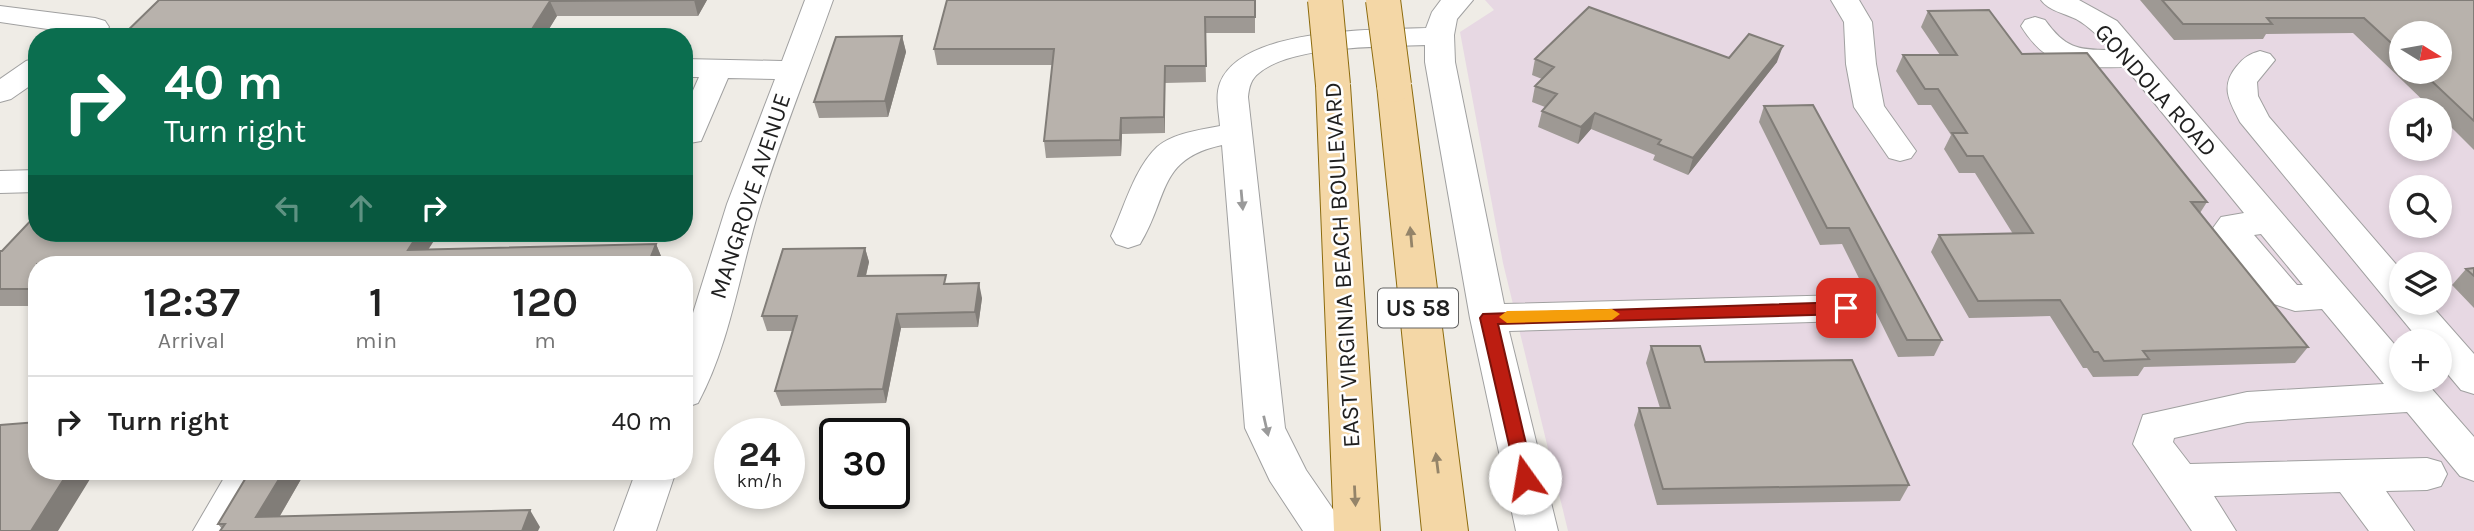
<!DOCTYPE html>
<style>
body{margin:0;font-family:Karla,sans-serif;background:#f2f2f2;color:#222;height:100vh;display:flex;flex-direction:column;font-size:26px;white-space:nowrap}
*{box-sizing:border-box;margin:0}
p{font-size:23px;color:#767676}
.icon{flex:none;width:38px;height:38px;fill:none;stroke:currentColor;stroke-width:2;stroke-linecap:round;stroke-linejoin:round}
.map{position:relative;flex:1;overflow:hidden}
.sheet{position:absolute;left:28px;top:256px;width:665px;height:224px;display:flex;flex-direction:column;background:#fff;border-radius:28px;box-shadow:0 4px 10px #0003}
.sheet>*{flex:none}
.banner{position:absolute;left:28px;top:28px;width:665px;height:214px;border-radius:28px;box-shadow:0 4px 10px #0003;background:#0b6e4f;color:#fff;overflow:hidden}
.needle{width:46px;rotate:101deg}
.controls{position:absolute;left:2389px;top:21px;display:grid;gap:14px}
.controls a{display:grid;place-items:center;width:63px;height:63px;border-radius:50%;background:#fff;box-shadow:0 4px 10px #0003;font-size:35px}
.speed{position:absolute;left:714px;top:418px;display:flex;gap:14px;font-size:35px;font-weight:700;text-align:center}
.speed>*{display:grid;place-content:center;width:91px;height:91px;border-radius:50%;background:#fff;box-shadow:0 4px 10px #0003;line-height:1}
.speed small{font-size:18px;font-weight:400}
.speed .limit{border:4px solid #111;border-radius:10px;background:#fff;color:#111}
.pin{position:absolute;display:grid;place-items:center;width:60px;height:60px;color:#fff;margin:-30px;border-radius:14px;box-shadow:0 4px 10px #0006}
.me{position:absolute;width:77px;margin:-38px;rotate:347deg;stroke-linejoin:round;filter:drop-shadow(0 0 5px #0008)}
.turn{display:flex;align-items:center;gap:24px;height:147px;padding:0 21px;font-size:32px}
.turn .icon{width:91px;height:91px;stroke-width:2.5}
.turn b{display:block;font-size:49px;line-height:60px}
.lanes{display:flex;align-items:center;height:66px;padding:0 21px;background:#0003;justify-content:center;gap:35px;direction:ltr}
.lanes .off{opacity:.35}
.eta{display:flex;justify-content:space-evenly;align-items:center;height:119px;text-align:center}
.eta b{font-size:42px;font-weight:600;line-height:49px}
ul{padding:0;list-style:none}
li{display:flex;align-items:center;gap:21px;height:91px;padding:0 21px;border-top:2px solid #e0e0e0}
li div{flex:1}
li b{display:block;font-size:26px}
li em{font-style:normal}
.map>svg:first-child{display:block}
.industrial{fill:#e7d8e3;fill-rule:evenodd}
.lines{fill:none;stroke-linecap:round;stroke-linejoin:round}
.minor-casing{stroke:#a0a0a0;stroke-width:2}
.major-casing{stroke:#8c6b0d;stroke-width:2}
.minor{fill:#fff;fill-rule:evenodd}
.major{fill:#f4d7a6;fill-rule:evenodd}
.major-bridge-casing{stroke:#8c6b0d;stroke-width:36;stroke-linecap:butt}
.major-bridge{stroke:#f4d7a6;stroke-width:34}
.wall{fill:#9e9994;fill-rule:evenodd}
.shaded-wall{fill:#817d78}
.building{fill:#b8b2ac;stroke:#817d78;stroke-width:2}
.oneway{fill:#9a9a9a}
.oneway2{fill:#948469}
.route{fill:#bc1d11;stroke:#7a130b;stroke-width:2}
.slow{fill:#f59e0b}
.labels{text-anchor:middle;stroke-width:5;stroke-linejoin:round;paint-order:stroke}
.shield{fill:#fff;stroke:#626262;stroke-width:2}
.shield-label{font-size:23px;font-weight:bold;fill:#1f1f1f}
.street-label{font-size:24px;fill:#1f1f1f;stroke:#fff}
</style>
<div class="map">
<svg width="2474" height="531" viewBox="0 0 2474 531">
<rect width="100%" height="100%" fill="#efece6"/>
<!-- industrial -->
<path class="industrial" d="M1485,0h989v531h-906l-65,-268 -43,-231 34,-22zM2401,33h39v39h-39zM2401,110h39v39h-39zM2401,187h39v39h-39zM2401,264h39v39h-39zM2401,341h39v39h-39z"/>
<g class="lines">
<!-- minor casing -->
<g class="minor-casing">
<path id="minor" d="M805,0h28c-24,68 -52,136 -73,206 -20,64 -30,138 -62,197l-14,5v-66l43,-138 48,-125 -47,-1 -27,63 -17,3v-33l15,-34h-15v-18l98,2z
M1441,0h32l-16,19 -3,16 1,27 49,242 342,-9 13,4 5,9 -5,9 -13,4 -337,10 49,200h-42l-46,-213 -45,-256v-17c-43,2 -133,0 -166,28 -8,6 -10,14 -11,24l37,331 21,42 42,61h-45l-33,-50 -25,-53 -23,-283c-65,14 -53,52 -82,99l-12,4 -12,-4 -5,-8c13,-28 23,-67 46,-89 16,-14 43,-17 63,-21 -1,-14 -5,-30 0,-43 22,-56 156,-53 206,-55l6,-16z
M1831,0h28l13,22 4,42 8,42 32,45 -5,7 -11,3 -11,-3 -35,-51 -8,-43 -2,-42z
M2041,0h38l38,21 284,331v28h23l50,57v44l-14,-5 -53,-64 -160,10 -73,16 -1,4 17,22 237,-6 14,4 6,12 -6,12 -14,4 -41,1 28,40h-45l-29,-39 -126,4 22,35h-44l-59,-87 10,-29 104,-23 137,-8 -62,-75 -27,2 -24,-8 -58,-75 8,-11 23,-4 -119,-146c-48,1 -77,3 -104,-41l4,-6 10,-3 10,3c20,28 32,30 65,30 -10,-13 -20,-23 -34,-31 -12,-6 -27,-8 -35,-19zM2261,234l42,51h-6l-43,-50z
M0,6l95,12 10,3 4,6 -4,6 -10,3 -95,-14z
M2260,51l10,3 5,6 -18,22 1,14 11,21 132,153v33h28l45,51v40l-13,-4 -21,-25v-24h-20l-180,-219c-11,-21 -20,-36 -3,-56 7,-9 13,-12 23,-15z
M37,58v23l-26,18 -11,3v-23l26,-18z
M37,170v22l-37,1v-22z
M228,471h32l4,9 -28,51h-43z
M636,471h40l-20,60h-42z"/>
</g>
<!-- major casing -->
<g class="major-casing">
<path id="major" d="M1333,75l12,3 5,7 30,446h-46l-18,-446 5,-7z
M1394,75l12,3 5,7 57,446h-46l-45,-446 5,-7z"/>
</g>
<!-- minor -->
<use href="#minor" class="minor"/>
<!-- major -->
<use href="#major" class="major"/>
<!-- major-bridge casing -->
<g class="major-bridge-casing">
<path id="major-bridge" d="M1325,0l8,85
M1383,0l11,85"/>
</g>
<!-- major-bridge -->
<use href="#major-bridge" class="major-bridge"/>
</g>
<!-- wall -->
<path class="wall" d="M159,0h548l-9,16h-141l-13,21h-423z
M1255,0v33h-50l1,49 -41,1v50l-43,1 -1,22 -75,2 -2,-17 9,-76h-116l-3,-16z
M2140,0h334v150l-34,-34v-6h-7l-80,-77 -87,1 -3,5 -89,1zM2401,33l39,39h-39z
M1928,11l94,43 185,148 -7,11 108,134 -13,16 -151,4 -6,9 -45,1 -6,-9h-4l-33,-52 -81,2 -38,-66 8,-17 74,-1 -38,-61h-16l-15,-24 7,-14 -20,-30h-13l-22,-34 7,-16h37l-19,-28z
M902,36l4,16 -18,65 -69,1 -5,-16z
M1729,58l48,4 -89,113 -35,-15 2,-5 -64,-26 -13,15 -40,-17 4,-16 3,-4 -13,-5 3,-16 7,-7 -10,-4 3,-16z
M1764,106l178,234 -8,16 -36,1 -56,-113 -22,1 -61,-123z
M656,244l7,17 -2,3h-624v42h-37v-55l429,-2z
M865,248l4,14 -3,14 81,8 35,14 -4,29 -77,1 -15,75 -105,3 -6,-15 18,-60h-26l-5,-15z
M2474,268v40l-22,-23 14,-16z
M1651,346l54,16 204,123 -9,16 -243,4 -23,-80 5,-17h21l-14,-45z
M250,471h98l-1,2 -43,1 -24,42 260,11 -318,2 -4,-5z"/>
<!-- shaded-wall -->
<path class="shaded-wall" d="M694,0h13l-9,16z
M550,1l7,15 -13,21h-17z
M902,36l4,16 -18,65 -3,-16z
M1783,46l-6,16 -89,113 5,-17z
M1165,66v67l-1,-16z
M1595,113l-4,16 -13,15 3,-17z
M1121,118l1,16 -1,22 -1,-16z
M419,233h20l-20,31 -11,-14z
M656,244l7,17 -2,3h-13z
M865,248l4,14 -7,29 -4,-15z
M979,283l3,15 -4,29 -3,-15z
M897,314l4,14 -15,75 -3,-14z
M69,471h26l-37,60h-27z
M284,471h18l2,3 -33,57 -15,-14z
M530,510l10,17 -2,4h-16z"/>
<!-- building -->
<path class="building" d="M159,0h535l-144,1 -23,36h-406z
M947,0h308v17h-50l1,49h-41l-1,51 -43,1 -1,22 -76,1 10,-92h-120z
M2162,0h312v121l-52,-49h18v-39h-39v19l-37,-34h-97l5,6h-89z
M1589,7l140,51 20,-24 34,12 -90,112 -35,-14 3,-4 -66,-27 -14,14 -39,-16 15,-17 -22,-8 19,-19 -19,-8z
M1989,10l33,44 65,-1 120,149h-16l117,145 -165,4 6,8 -45,2 -6,-9h-4l-34,-52 -82,1 -39,-66 94,-2 -50,-77h-16l-15,-23h15l-29,-44h-13l-22,-34h54l-29,-44z
M902,36l-17,65 -71,1 22,-65z
M1813,105l129,235h-35l-58,-112h-22l-63,-122z
M37,214v19h382l-11,17 248,-6 -8,20h-611v25h-37v-38h2z
M865,248l-7,28 88,-1 -2,9 35,-1 -4,29 -78,2 -14,75 -108,2 22,-75h-35l21,-67z
M2474,268v8l-8,-7z
M1651,346h49l5,16 147,-2 57,125 -246,4 -24,-81h31z
M37,422v49h32l-38,60h-31v-106z
M250,471h34l-28,46 274,-7 -8,21h-302l5,-7h-7z"/>
<!-- one-way arrows -->
<defs><path id="oneway-solid" d="M-6-.8H1V-3.2L6.5 0L1 3.2V.8H-6Z" transform="scale(1.75)"/></defs>
<g class="oneway">
<use href="#oneway-solid" transform="translate(1242 200) rotate(85)"/>
<use href="#oneway-solid" transform="translate(1266 426) rotate(77)"/>
</g>
<g class="oneway2">
<use href="#oneway-solid" transform="translate(1411 237) rotate(-95)"/>
<use href="#oneway-solid" transform="translate(1437 463) rotate(-97)"/>
<use href="#oneway-solid" transform="translate(1355 496) rotate(87)"/>
</g>
<!-- route -->
<path class="route" d="M1846,302l8,6 -8,6 -348,10 36,154 -3,6 -6,2 -7,-2 -38,-166 3,-4z"/>
<!-- slow -->
<path class="slow" d="M1612,309l8,5 -8,6 -105,3 -8,-6 8,-6z"/>
<g class="labels">
<!-- shield labels -->
<rect class="shield" x="1378" y="288.5" width="80" height="39" rx="5"/>
<g class="shield-label">
<text x="1418" y="316">US 58</text>
</g>
<!-- street labels -->
<g class="street-label">
<text transform="translate(2156 90) rotate(48)" y="8">GONDOLA ROAD</text>
<text transform="translate(750 196) rotate(-72)" y="8">MANGROVE AVENUE</text>
<text transform="translate(1342 265) rotate(-93)" y="8">EAST VIRGINIA BEACH BOULEVARD</text>
</g>
</g>
</svg>
<div class="controls">
<a><svg class="needle" viewBox="-14 -14 28 28"><path d="M0-13l5 13h-10z" fill="#e53935"/><path d="M0 13l5-13h-10z" fill="#767676"/></svg></a>
<a><svg class="icon" aria-label="sound" viewBox="0 0 24 24"><path d="M4 9h4l5-4v14l-5-4H4zM17 9q2 3 0 6"/></svg></a>
<a><svg class="icon" aria-label="search" viewBox="0 0 24 24"><circle cx="10" cy="10" r="6"/><path d="M15 15l6 6"/></svg></a>
<a><svg class="icon" aria-label="layers" viewBox="0 0 24 24"><path d="M12 4l9 5-9 5-9-5zM3 14l9 5 9-5"/></svg></a>
<a>+</a>
</div>
<div class="speed"><div>24<small>km/h</small></div><div class="limit">30</div></div>
<div class="pin" style="left:1846px;top:308px;background:#d93025"><svg class="icon" aria-label="arrive" viewBox="0 0 24 24"><path d="M6 21V4h12l-3 4 3 4H6"/></svg></div>
<svg class="me" style="left:1525px;top:478px" viewBox="-20 -20 40 40"><circle r="19" fill="#fff"/><path d="M0-13L10 11 0 6-10 11z" fill="#bc1d11"/></svg>
<div class="banner">
<div class="turn"><svg class="icon" aria-label="right" viewBox="0 0 24 24"><path d="M7 20v-9h11M14 6l5 5-5 5"/></svg><div><b>40 m</b>Turn right</div></div>
<div class="lanes"><svg class="icon off" aria-label="left" viewBox="0 0 24 24"><path d="M17 20v-9H6M10 6l-5 5 5 5"/></svg><svg class="icon off" aria-label="ahead" viewBox="0 0 24 24"><path d="M12 20V5M6 11l6-6 6 6"/></svg><svg class="icon" aria-label="right" viewBox="0 0 24 24"><path d="M7 20v-9h11M14 6l5 5-5 5"/></svg></div>
</div>
<section class="sheet">
<div class="eta">
<div><b>12:37</b><p>Arrival</p></div>
<div><b>1</b><p>min</p></div>
<div><b>120</b><p>m</p></div>
</div>
<ul>
<li><svg class="icon" aria-label="right" viewBox="0 0 24 24"><path d="M7 20v-9h11M14 6l5 5-5 5"/></svg><div><b>Turn right</b></div><em>40 m</em></li>
</ul>
</section>
</div>
